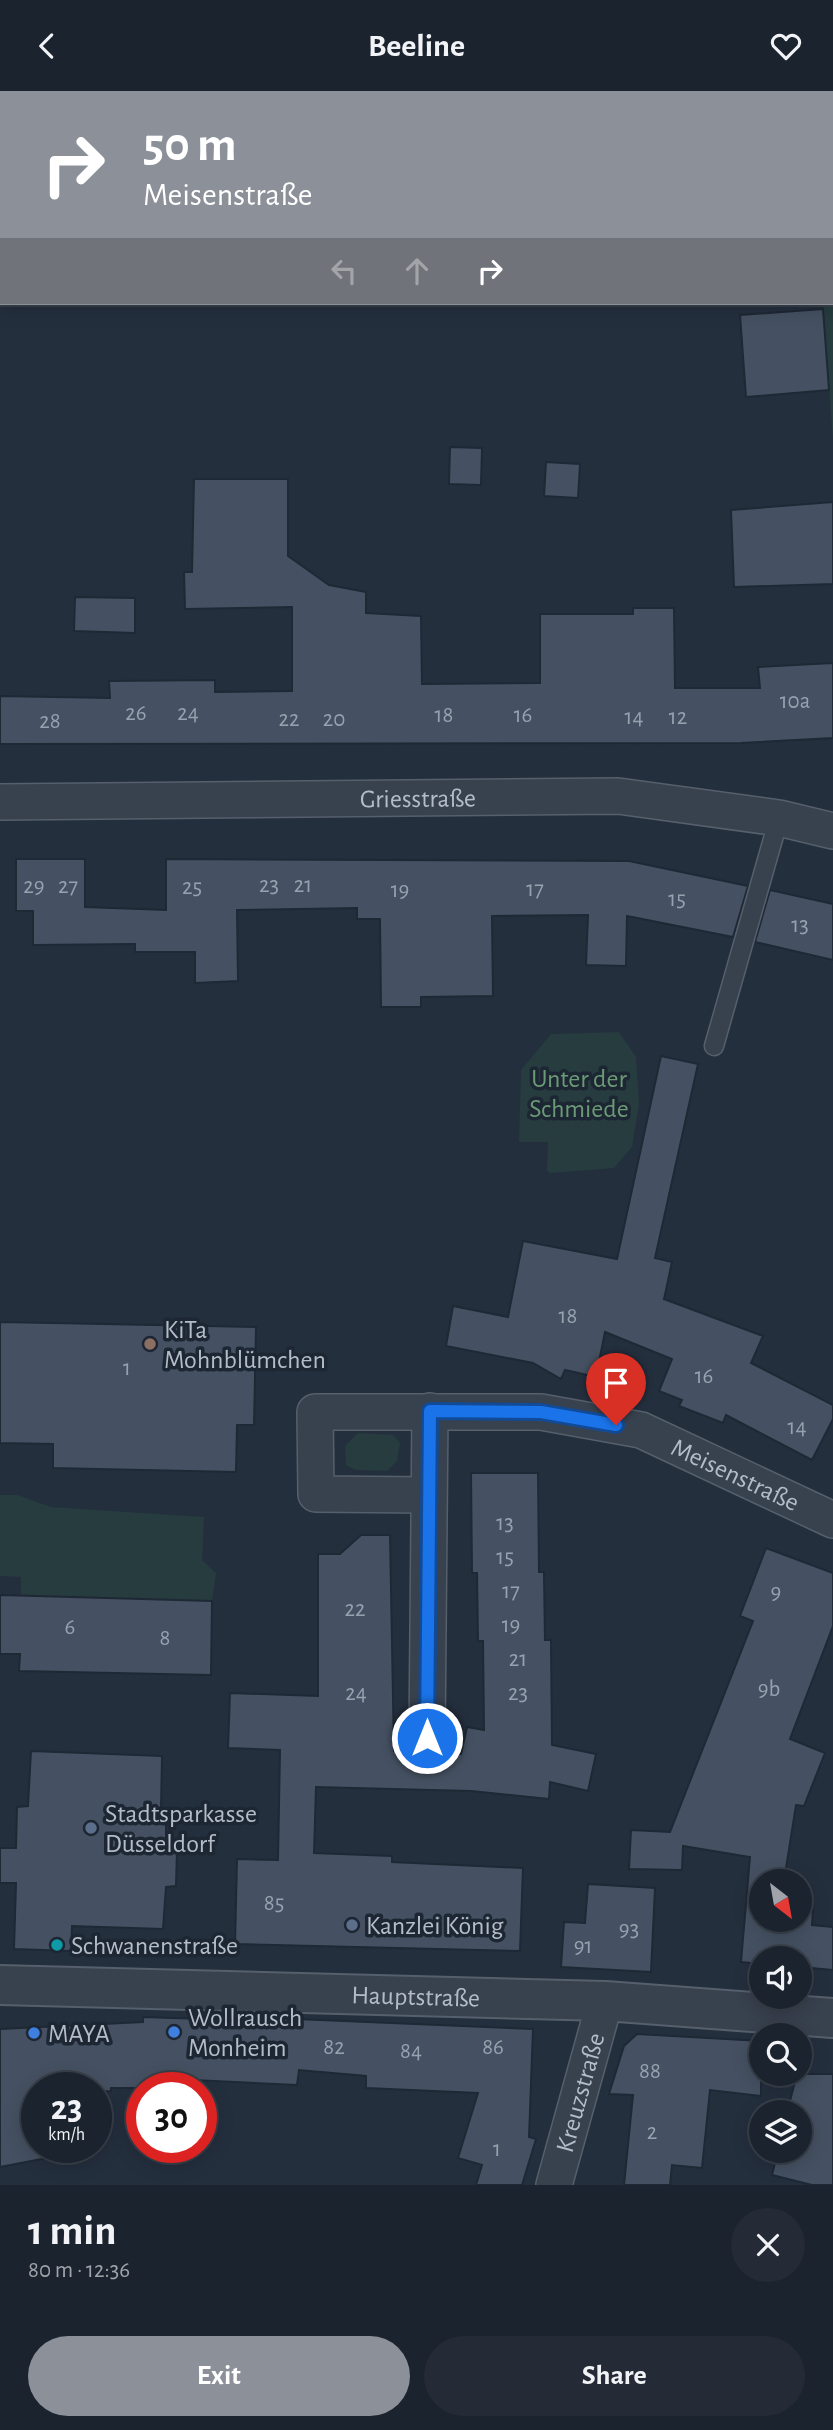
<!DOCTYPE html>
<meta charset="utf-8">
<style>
body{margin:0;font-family:"Alegreya Sans",sans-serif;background:#242b36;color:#f1f3f6;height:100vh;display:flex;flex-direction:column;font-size:26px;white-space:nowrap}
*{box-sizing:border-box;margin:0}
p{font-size:23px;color:#a0a4aa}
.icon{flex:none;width:38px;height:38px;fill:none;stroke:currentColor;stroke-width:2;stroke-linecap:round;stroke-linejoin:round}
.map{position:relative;height:2094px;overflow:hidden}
.sheet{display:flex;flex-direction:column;background:#1b232e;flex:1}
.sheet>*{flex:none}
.guide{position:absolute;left:0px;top:0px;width:833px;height:214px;box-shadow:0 4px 18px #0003,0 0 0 2px #39404a;background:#8c9099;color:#fff;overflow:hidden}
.needle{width:46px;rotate:149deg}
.controls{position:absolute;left:749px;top:1778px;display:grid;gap:14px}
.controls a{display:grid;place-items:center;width:63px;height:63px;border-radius:50%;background:#1b232e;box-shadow:0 4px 18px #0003,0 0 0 2px #39404a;font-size:35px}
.speed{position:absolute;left:21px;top:1981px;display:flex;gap:14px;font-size:35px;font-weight:700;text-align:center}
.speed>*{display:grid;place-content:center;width:91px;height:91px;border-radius:50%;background:#1b232e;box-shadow:0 4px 18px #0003,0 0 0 2px #39404a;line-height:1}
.speed small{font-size:18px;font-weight:400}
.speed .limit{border:10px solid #d22;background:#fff;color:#111}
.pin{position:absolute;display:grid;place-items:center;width:60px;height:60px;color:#fff;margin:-72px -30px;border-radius:50% 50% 50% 0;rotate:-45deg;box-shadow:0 0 7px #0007}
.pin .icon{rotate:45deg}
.me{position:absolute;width:77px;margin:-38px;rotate:0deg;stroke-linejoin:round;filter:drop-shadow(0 0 5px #0008)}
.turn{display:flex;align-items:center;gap:24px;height:147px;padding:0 28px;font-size:32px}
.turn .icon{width:91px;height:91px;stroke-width:2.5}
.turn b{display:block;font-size:49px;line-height:60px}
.lanes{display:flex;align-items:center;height:66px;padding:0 28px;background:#0003;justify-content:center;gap:35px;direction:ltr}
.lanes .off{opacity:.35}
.round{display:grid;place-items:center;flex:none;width:74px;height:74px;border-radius:37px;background:#242b36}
.head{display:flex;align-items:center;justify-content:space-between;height:119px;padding:0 28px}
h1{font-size:42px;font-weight:600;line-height:52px}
.cta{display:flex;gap:14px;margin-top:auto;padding:14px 28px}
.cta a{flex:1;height:80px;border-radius:42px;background:#8c9099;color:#fff;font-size:28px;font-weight:600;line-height:80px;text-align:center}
.cta a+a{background:#242b36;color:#f1f3f6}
header{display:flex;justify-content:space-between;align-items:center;height:91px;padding:0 28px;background:#1b232e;font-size:32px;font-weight:600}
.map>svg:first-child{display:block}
.green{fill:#263c3f}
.building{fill:#455162;stroke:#1f2835;stroke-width:2}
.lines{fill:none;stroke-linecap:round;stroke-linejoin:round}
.service-casing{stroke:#565f6c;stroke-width:21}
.minor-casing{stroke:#565f6c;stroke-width:38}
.tertiary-casing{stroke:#565f6c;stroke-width:42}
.service{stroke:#38414e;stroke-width:18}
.minor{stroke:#38414e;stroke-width:35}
.tertiary{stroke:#38414e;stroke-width:38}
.route-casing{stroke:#114b97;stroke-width:18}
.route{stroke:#1a73e8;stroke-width:12}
.education-dot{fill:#8d6e63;stroke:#1d2633;stroke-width:2.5}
.service-dot{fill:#5c6f8a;stroke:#1d2633;stroke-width:2.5}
.culture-dot{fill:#0f9aa8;stroke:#1d2633;stroke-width:2.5}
.shop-dot{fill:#3f7fe0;stroke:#1d2633;stroke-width:2.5}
.labels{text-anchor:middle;stroke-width:7;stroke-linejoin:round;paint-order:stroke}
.number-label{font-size:23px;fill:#98a1af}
.street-label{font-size:26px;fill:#b4bcc9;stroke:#1d2633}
.park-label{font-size:26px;fill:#6b9a76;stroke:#1d2633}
.poi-label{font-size:26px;fill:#b4bcc9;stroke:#1d2633;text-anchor:start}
</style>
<header><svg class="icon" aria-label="back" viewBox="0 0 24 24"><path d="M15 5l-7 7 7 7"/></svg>Beeline<svg class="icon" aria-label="heart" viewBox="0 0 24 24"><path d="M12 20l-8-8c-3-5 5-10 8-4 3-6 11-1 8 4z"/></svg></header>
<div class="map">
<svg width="833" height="2094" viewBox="0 0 833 2094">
<rect width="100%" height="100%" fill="#242f3e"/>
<!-- green -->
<path class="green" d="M0,0h833v349l-10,-137h8v-210h-829l-2,187z
M619,941l17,25 3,47 -7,43 -18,21 -64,5 -3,-2 1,-29h-29l2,-72 30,-36z
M358,1342l35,2 7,8 -3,18 -10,10 -31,-1 -10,-5 -1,-19z
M0,1404h17l34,12 153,10 -2,43 14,13 -4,28 -191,-5v-19l-21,-1z"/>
<!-- building -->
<path class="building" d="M823,218l6,81 -83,7 -6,-82z
M450,356l32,1 -1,37 -32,-1z
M546,371l34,2 -2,34 -34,-2z
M194,388h94v77l41,29 37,7v21l55,3 1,68 118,-1v-69h93v-6h41l1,80h85l-2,-21 75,-4v75l-92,5 -741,1v-48l110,2 -1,-17 106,-1v12l77,-1v-84l-107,2 -1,-37h8z
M833,411v82l-99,3 -3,-77z
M75,506l60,1v35l-61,-2z
M16,768h69v48l81,3v-51l463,2 119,25 -15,51 -106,-21 -1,50 -40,-1 2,-50 -96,1 1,80 -72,1v10h-40l-1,-88h-23v-11l-120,2 1,71 -43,2v-31h-60v-8l-102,1v-34h-17z
M770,799l63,14v56l-78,-18z
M661,965l37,8 -43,194 17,4 -8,37 99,37 -12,27 82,42v14l-21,41 -86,-45 -3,8 -44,-17 3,-6 -23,-9 13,-32 -67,-27 -9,45 -31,-7 -4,9 -28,-16 -87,-17 7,-40 55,11 15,-76 94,18z
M0,1231l256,5 -2,98h-17l-1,47 -183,-4v-24l-53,-1z
M471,1382h67l1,99h5l1,68h6l1,105 44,9 -8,37 -38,-9 -1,17 -78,-8 -155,-4 -2,66 78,3v6l131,6 -3,83 -285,-7 2,-85 41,1 2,-110 -52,-2 2,-55 88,3v-142h22l21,-19h29l4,216 20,1 12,6 13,-5 22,1 6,-27 17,3 -1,-89h-5l-1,-68h-5z
M766,1457l67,25v53l-43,113 35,14 -21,53 -8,-1 -12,76h-23v39h39v-13l13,1 -1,17 21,2v43l-33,-3v-9h-39v6l-20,-2 9,-105 -67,-11 -1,24 -53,-1 2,-39 39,2 83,-211 -13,-5z
M0,1504l212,6 -1,74 -192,-4 1,-17h-20z
M31,1660l131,5 -1,53h5v40l11,2 -1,35 -10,1 -3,42 -91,-3 -1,25 -57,-2 2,-66h-16v-35h16l1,-41 11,-1z
M588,1793l67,4 -4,84 -90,-5 3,-45 21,1z
M202,1924l331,14 -4,108 7,2 -14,46h-46l6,-20 -24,-7 20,-65 -112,-5v-12l-67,-6 -2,15 -146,-7 -2,10h-38v3l-15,1v-4h-59v59h14l1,10 -52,10v-138l143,-7v-5l58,2z
M637,1943l124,7v55l-51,-6 -8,78 -30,-3 -2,20h-46l9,-90 -24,-1 15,-48z
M797,1983h36v111h-21l-40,-10 6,-24h22v-39h-13z"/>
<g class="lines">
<!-- service casing -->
<g class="service-casing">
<path id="service" d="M714,955l65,-228"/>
</g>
<!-- minor casing -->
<g class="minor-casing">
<g id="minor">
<path id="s1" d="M0,711l618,-6 161,22 54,13"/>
<path id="s2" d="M428,1404l-112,-1 -1,-82h226l100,18 192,90"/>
<path d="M427,1647l3,-327"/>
<path id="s3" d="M554,2094l51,-184"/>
</g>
</g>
<!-- tertiary casing -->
<g class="tertiary-casing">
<g id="tertiary">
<path id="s4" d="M0,1894l605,16 228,17"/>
</g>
</g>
<!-- service -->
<use href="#service" class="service"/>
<!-- minor -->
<use href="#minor" class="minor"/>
<!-- tertiary -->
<use href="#tertiary" class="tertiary"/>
</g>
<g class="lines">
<!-- route casing -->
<g class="route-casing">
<path id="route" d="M427,1647l3,-327 111,1 75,13"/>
</g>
<!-- route -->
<use href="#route" class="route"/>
</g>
<!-- markers -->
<circle class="education-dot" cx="150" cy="1253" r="7"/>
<g class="service-dot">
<circle cx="91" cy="1737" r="7"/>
<circle cx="352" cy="1834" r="7"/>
</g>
<circle class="culture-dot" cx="57" cy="1854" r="7"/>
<g class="shop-dot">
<circle cx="174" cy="1941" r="7"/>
<circle cx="34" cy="1942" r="7"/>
</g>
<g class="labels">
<!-- number labels -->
<g class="number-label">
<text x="795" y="617">10a</text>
<text x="136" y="629">26</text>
<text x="188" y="629">24</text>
<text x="444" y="631">18</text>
<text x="523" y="631">16</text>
<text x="634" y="633">14</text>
<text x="678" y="633">12</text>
<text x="289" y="635">22</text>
<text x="334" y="635">20</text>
<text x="50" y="637">28</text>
<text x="269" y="801">23</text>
<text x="303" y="801">21</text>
<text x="34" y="802">29</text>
<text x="68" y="802">27</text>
<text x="192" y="803">25</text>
<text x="535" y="805">17</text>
<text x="400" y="806">19</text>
<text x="677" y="815">15</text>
<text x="800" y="841">13</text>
<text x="568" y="1232">18</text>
<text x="127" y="1284">1</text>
<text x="704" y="1292">16</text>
<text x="797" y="1343">14</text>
<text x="505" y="1439">13</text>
<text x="505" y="1473">15</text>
<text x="511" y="1507">17</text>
<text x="776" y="1508">9</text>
<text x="355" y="1525">22</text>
<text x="511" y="1541">19</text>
<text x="70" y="1543">6</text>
<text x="165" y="1554">8</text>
<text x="518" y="1575">21</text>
<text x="769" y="1605">9b</text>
<text x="356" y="1609">24</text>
<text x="518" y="1609">23</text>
<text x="274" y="1819">85</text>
<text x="629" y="1845">93</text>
<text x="583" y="1862">91</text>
<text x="334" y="1963">82</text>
<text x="493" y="1963">86</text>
<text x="411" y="1967">84</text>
<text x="650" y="1987">88</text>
<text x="652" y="2048">2</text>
<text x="497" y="2065">1</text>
</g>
<!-- street labels -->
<g class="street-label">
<text dy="9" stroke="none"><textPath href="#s1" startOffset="418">Griesstraße</textPath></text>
<text dy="9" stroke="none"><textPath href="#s2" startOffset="626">Meisenstraße</textPath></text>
<text dy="9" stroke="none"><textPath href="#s4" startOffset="416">Hauptstraße</textPath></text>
<text dy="9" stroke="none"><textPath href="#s3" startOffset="96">Kreuzstraße</textPath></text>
</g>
<!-- park labels -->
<g class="park-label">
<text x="579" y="996">Unter der<tspan x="579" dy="30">Schmiede</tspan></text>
</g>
<!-- poi labels -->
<g class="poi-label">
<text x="164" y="1247">KiTa<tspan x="164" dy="30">Mohnblümchen</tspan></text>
<text x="105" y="1731">Stadtsparkasse<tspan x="105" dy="30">Düsseldorf</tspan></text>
<text x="366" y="1843">Kanzlei König</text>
<text x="71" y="1863">Schwanenstraße</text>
<text x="188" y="1935">Wollrausch<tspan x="188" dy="30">Monheim</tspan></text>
<text x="48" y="1951">MAYA</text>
</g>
</g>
</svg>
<div class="controls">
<a><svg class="needle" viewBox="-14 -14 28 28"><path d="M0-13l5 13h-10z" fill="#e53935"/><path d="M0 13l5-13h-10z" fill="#a0a4aa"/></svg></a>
<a><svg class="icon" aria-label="sound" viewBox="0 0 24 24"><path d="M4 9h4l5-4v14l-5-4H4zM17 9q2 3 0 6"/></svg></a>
<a><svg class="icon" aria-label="search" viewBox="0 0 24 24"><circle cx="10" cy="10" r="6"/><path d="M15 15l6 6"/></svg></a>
<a><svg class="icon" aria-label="layers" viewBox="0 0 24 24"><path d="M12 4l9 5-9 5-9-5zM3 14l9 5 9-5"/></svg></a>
</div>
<div class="speed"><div>23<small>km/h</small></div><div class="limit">30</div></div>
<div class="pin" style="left:616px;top:1334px;background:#d93025"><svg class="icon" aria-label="arrive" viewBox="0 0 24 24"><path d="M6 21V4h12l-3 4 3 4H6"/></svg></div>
<svg class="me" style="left:427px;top:1647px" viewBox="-20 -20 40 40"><circle r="17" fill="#1a73e8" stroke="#fff" stroke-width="3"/><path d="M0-11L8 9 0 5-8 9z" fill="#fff"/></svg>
<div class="guide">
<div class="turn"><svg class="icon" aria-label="right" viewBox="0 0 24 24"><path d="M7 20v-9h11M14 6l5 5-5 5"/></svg><div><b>50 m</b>Meisenstraße</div></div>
<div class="lanes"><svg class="icon off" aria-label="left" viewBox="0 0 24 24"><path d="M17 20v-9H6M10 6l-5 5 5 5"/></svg><svg class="icon off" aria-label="ahead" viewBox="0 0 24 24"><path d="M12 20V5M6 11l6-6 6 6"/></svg><svg class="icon" aria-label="right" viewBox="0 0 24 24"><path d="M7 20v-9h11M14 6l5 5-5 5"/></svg></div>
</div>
</div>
<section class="sheet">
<div class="head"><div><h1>1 min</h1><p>80 m · 12:36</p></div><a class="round"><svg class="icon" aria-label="close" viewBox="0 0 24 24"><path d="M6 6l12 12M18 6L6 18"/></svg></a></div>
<div class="cta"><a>Exit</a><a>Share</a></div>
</section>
